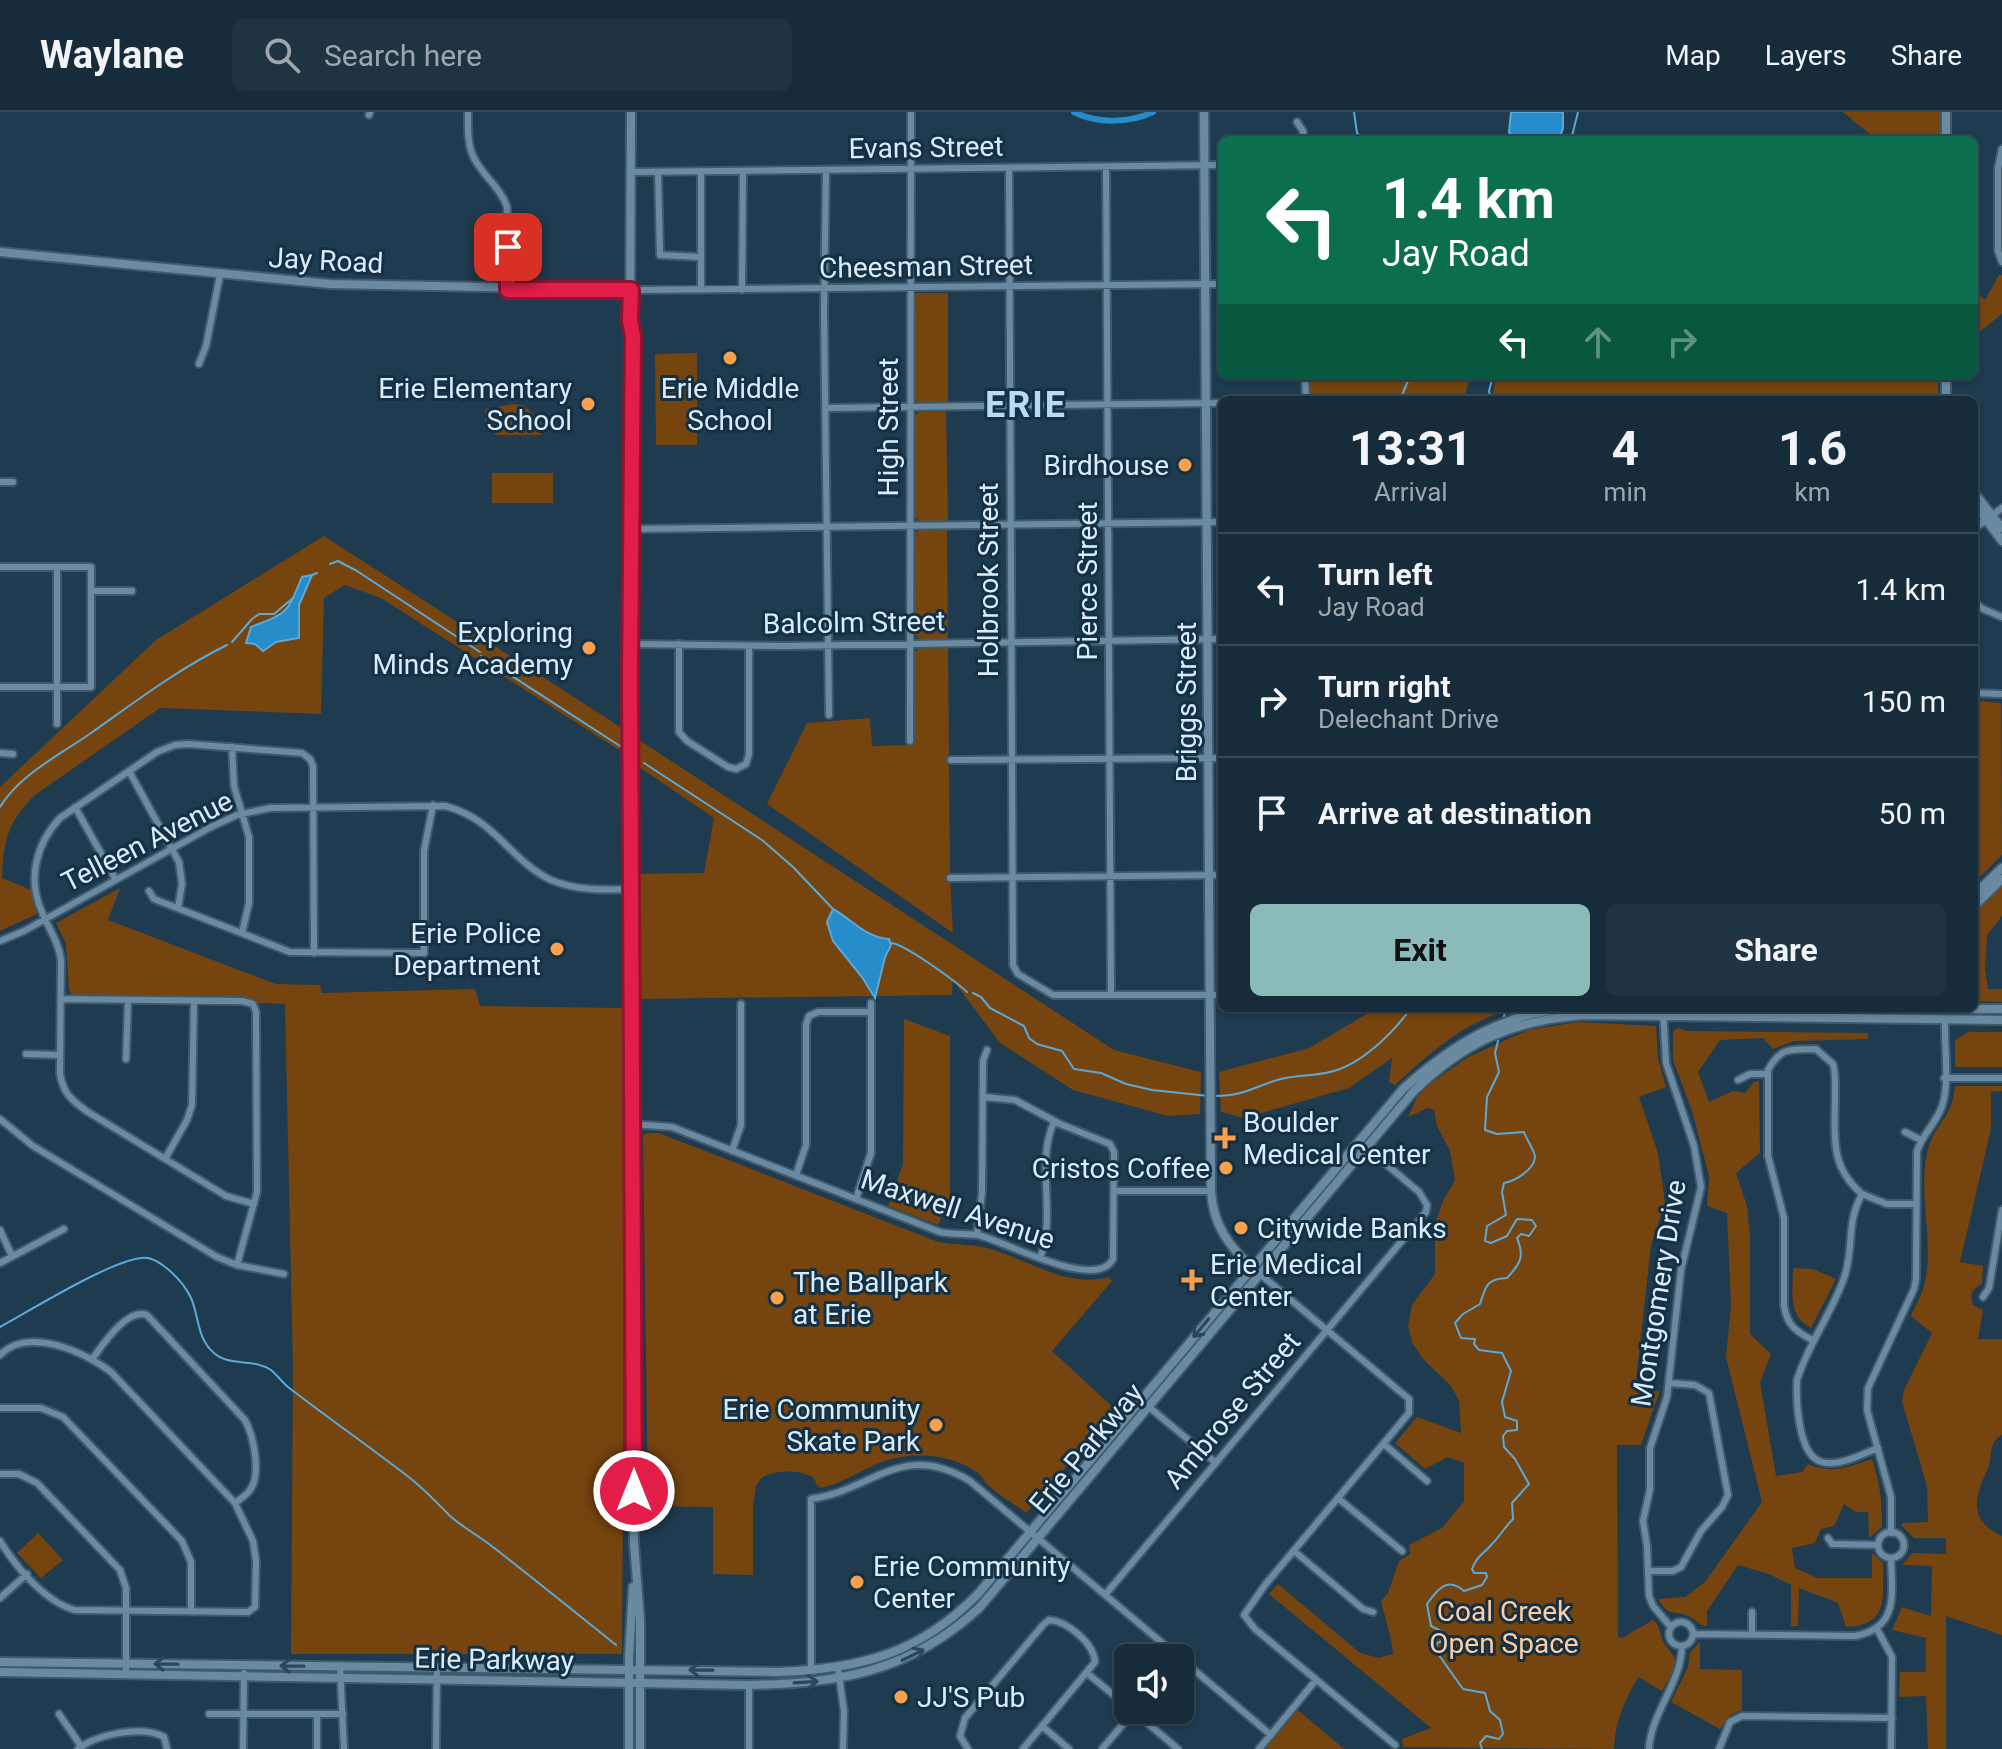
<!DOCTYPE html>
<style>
body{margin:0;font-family:Roboto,sans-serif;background:#1f3442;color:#f1f3f6;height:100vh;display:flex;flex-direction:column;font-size:30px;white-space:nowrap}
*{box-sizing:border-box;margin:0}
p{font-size:26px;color:#9ea7af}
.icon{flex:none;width:44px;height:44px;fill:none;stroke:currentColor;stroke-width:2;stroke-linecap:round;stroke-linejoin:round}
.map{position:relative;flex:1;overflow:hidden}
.side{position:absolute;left:1218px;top:284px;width:760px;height:616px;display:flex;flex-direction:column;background:#162c3b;border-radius:12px;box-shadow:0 2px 6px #0004,0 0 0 2px #354855}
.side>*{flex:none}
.hud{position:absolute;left:1218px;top:24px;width:760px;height:244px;border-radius:12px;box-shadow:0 2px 6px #0004,0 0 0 2px #354855;background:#0b6e4f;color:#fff;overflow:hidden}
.fabs{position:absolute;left:1114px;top:1532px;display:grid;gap:16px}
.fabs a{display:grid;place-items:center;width:80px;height:80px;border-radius:12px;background:#162c3b;box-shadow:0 2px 6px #0004,0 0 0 2px #354855;font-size:40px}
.pin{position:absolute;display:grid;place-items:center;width:68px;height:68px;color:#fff;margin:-34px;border-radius:16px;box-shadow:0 4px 12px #0006}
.me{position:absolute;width:88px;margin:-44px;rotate:0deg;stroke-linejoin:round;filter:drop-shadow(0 0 6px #0008)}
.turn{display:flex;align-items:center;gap:28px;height:168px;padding:0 32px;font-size:36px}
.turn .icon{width:104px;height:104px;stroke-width:2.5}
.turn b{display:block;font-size:56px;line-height:68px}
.lanes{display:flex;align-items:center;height:76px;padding:0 32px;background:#0003;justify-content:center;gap:40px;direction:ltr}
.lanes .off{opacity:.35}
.eta{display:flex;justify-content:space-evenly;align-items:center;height:136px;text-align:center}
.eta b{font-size:48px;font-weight:700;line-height:56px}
.button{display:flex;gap:16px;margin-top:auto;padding:16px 32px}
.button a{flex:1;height:92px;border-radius:12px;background:#8bbbb9;color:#111;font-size:32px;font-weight:700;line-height:92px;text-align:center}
.button a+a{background:#1f3442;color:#f1f3f6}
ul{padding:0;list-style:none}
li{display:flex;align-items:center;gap:24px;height:112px;padding:0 32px;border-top:2px solid #354855}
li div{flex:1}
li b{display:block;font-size:30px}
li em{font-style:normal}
header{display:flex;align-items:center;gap:48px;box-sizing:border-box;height:112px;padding:0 40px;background:#162c3b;border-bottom:2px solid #354855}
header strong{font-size:38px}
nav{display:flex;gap:44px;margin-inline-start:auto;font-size:28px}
.search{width:560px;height:72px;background:#1f3442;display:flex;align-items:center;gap:20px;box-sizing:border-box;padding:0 28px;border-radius:12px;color:#9ea7af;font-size:30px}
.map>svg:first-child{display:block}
.green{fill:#76440f}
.water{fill:#268cca;stroke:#5ca9d8;stroke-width:2}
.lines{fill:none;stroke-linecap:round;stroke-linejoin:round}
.stream{stroke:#5ca9d8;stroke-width:2}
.canal{stroke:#268cca;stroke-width:6}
.street-casing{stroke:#405a6b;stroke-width:10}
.secondary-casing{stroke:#405a6b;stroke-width:12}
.street{stroke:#6a8aa2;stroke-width:6}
.secondary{stroke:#6a8aa2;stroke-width:8}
.oneway{stroke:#29465c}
.route-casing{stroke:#92132f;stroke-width:20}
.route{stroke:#e11d48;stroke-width:14}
.poi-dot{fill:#f9a04c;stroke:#133044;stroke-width:3}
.labels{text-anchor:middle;stroke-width:6;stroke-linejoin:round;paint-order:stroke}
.street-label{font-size:28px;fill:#dbecf9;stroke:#133044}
.poi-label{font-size:28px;fill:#dbecf9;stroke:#133044;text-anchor:end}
.park-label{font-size:28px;fill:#fecda4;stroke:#133044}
.district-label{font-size:36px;font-weight:bold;letter-spacing:2px;fill:#b9daf4;stroke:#133044}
</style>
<header>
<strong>Waylane</strong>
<div class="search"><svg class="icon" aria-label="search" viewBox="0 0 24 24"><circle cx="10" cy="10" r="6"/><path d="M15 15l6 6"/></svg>Search here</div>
<nav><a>Map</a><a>Layers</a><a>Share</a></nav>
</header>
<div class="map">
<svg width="2002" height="1637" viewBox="0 0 2002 1637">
<rect width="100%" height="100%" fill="#1e3b4f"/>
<!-- green -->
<path class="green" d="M1843,0h99v25h-69z
M1999,163h3v39l-28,22v-47l11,11z
M917,181h31v109l-29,1 -6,-5v-100z
M697,241v92h-41l-1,-91z
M1310,264h160l-6,24h-154z
M1496,264h441l2,24h-447z
M513,292l11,1 18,18 -1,12h-46l-1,-9h-9v-17z
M919,300h27l2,109 -28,1 -7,-8v-96z
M492,361h61v30h-61z
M920,417h27l1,110h-29l-6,-7v-97z
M324,424l301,194 -6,20 -238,-152 -36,-13 -21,13 -3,116 -161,-6 -125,87c-28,28 -31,45 -33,83l29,12 6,24 -37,17v-144l156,-147z
M920,535h28l2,231 3,55 -186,-129 40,-81 63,-5 2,28 42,-1 -1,-91z
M1978,589l23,2 1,152 -28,28v-152h4z
M639,628l475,310 87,22 -1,42 -32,2 -95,-26 -73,-47 -47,-63 -1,15 -317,4 -3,-125 72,-1 10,-55 -75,-51z
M2002,774v30l-15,19 -2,34 3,20h14v13l-28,-1v-87z
M120,776l-12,32 168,64 44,1 2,8 153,-4 5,17 146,2 -4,646h-331l2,-284 -8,-366 -212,-9 -4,-5 -3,-46 -10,-21z
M1377,896h137c-52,15 -80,42 -119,77l-6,-3 3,-24 -43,30 -105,30 -23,-6 -2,-40 90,-24z
M904,907l46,17v160l-12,29 -50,-19 15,-42z
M1578,910l78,4 2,32 8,29 -27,10 19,56 7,50 -14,42 -16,145 15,3 10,-3 -19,55h-24l1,192 4,1 31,-18c10,10 6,17 13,26 5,7 8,9 11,19l-15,26 -24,-14c-14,25 -23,44 -24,72l-211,-2 -1,-8 29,-11 -162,-134 9,-10 82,69 19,5 14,-4 -2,-15 -10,-38 7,-8 11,-32 11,-7 -1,-9 33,-17 22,-27v-38l-16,-6 -23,12 -30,-26 22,-26 44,16 -2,-32 -8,-15 -29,-28 -10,-16 -4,-16 4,-21 23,-31v-50l8,-23 12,-21 -5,-29 -13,-25 -3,-16 -6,-2 -20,9 9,-20 14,-14 37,-26 60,-27z
M1678,916l9,3 181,2v6l-74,2 -21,8 -10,-11 -43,2 -22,32 11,30 24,-11 12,2 9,-11 5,-1 1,72 -24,20 11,33 3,30v98l21,20 -11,28 16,94 26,-4 6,-8c23,11 42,2 64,-5 8,23 10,43 10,68l-13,11 -1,-26h-12l-12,-8 -10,22 -13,3 -6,14 -23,5 3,20 22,10h55v-25l11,10c0,34 6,63 -37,64l-8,-24 -39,-15 -1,38h-7v-41l-22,-11 -31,-9 -31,46v15c-9,-1 -9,-5 -17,-9 -15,-8 -20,2 -32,-18l27,-2 20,-15 57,-80 -36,-145 5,-52 -4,-92 -20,-7 2,-30 -17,-65 -19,-51v-29z
M1968,920h34v35h-47v-27z
M1955,974h47v5l-11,1v37l-31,133 23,4 -1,18c-10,4 -13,12 -9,21l10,5 -5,29h24v96c-14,7 -9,21 -14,33 -13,28 -21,52 14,68v99l-56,-19v133h-18l-2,-53 -27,1 1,-25h26v-34l-34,-8 10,-23 29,9 1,-50 -30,-1 10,-12 34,1v-16h-32l-12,-12v-3l26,-1 -1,-36 -25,-84 2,-12 28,-57 -21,-17c5,-11 11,-22 14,-34 9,-42 -7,-87 2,-129 5,-27 26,-35 28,-67z
M649,1021h10l279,109c19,3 38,2 56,8 37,12 75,38 115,27l3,4 -60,70 64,59 -90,103c-13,-10 -29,-19 -40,-30 -4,-4 -3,-6 -8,-10 -25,-19 -65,-22 -94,-12 -22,8 -40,22 -63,27l-5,-4 -2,-6c-14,-9 -39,-8 -53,0l-5,8 -3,21v68l-40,-1v-67l-65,-1 -5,-371z
M1793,1156l20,1 23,10 -25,49c-24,-12 -18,-37 -18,-60z
M38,1421l25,27 -22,18 -24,-25z
M1700,1530v27l42,1v40l-12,5 -10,14 -49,-27 17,-35 2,-15z
M1297,1598l3,2 44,37h-80z"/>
<!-- water -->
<path class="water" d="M1511,0h52v16l-4,12h-46l-4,-8z
M312,463l-13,30v33l-23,4 -13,9 -8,-7 -9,-1 5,-16c38,-15 35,-12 51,-50z
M833,797c20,11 33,29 56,30l2,6 -6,12 -10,41 -13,-21 -29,-36 -6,-19z"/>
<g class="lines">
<!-- stream -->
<path class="stream" d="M1354,0l3,21 8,7
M1571,28l7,-28
M1400,288l10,-24
M1491,288l-2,-9 4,-15
M330,452l8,-3 19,10 123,81
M312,463l5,-2
M232,530l20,-23 7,-5h15l19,-16
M481,544l139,90
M644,651l118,77 31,27 40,42
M0,695c20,-33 60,-52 91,-74 44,-31 87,-64 136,-88
M891,831c14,1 64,38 76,49
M973,881l8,4 9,11 34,18 5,12 8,6 25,7 12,18 27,4 25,11 26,6 57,6
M1503,907l4,-11
M1215,984c31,0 39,-10 66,-17 16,-4 33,-3 49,-7 31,-7 63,-39 81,-64
M0,1215c28,-15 120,-73 148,-69 7,1 15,7 21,12 9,8 17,17 22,28 8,18 6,41 23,55 15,14 40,5 57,17 6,5 11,12 17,17 40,31 82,60 122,91 14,11 26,24 39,37 13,12 30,21 44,32 41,32 82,65 123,98
M1482,1637l-2,-6 6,-7 13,3 4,-5 -3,-14 -10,-9 -5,-18 -22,-4 -27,-38 1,-8 10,-4 -4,-7 -12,-6 -4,-22c10,-14 20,-28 37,-13l18,-6 5,-8 -1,-4h-12l-2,-4c6,-15 11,-14 20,-25 8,-8 12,-16 21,-25l-1,-16 17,-19 -14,-25 -11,-12 -1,-11 4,-5 10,-1v-9l-12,-4 -3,-15 9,-31 -9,-18 -23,-3 -5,-6 1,-5 -14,-1 -6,-15 8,-9 17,-10c6,-18 6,-25 27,-26 13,-14 18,-21 10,-40l4,-4 8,2 7,-10 -4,-6 -15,-1 -10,17 -16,7 -6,-2 2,-15 19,-11 -4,-23 2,-9c11,-2 30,-13 31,-26 0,-6 -9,-18 -11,-25l-27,2 -12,-4 2,-33 12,-25 -4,-19 4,-16"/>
<!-- canal -->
<path class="canal" d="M1074,0c23,12 56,11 79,0"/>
<!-- street casing -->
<g class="street-casing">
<path id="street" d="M468,0c0,15 -1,32 6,46 9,18 27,30 33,49l1,82
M369,3l1,-3
M1297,10l6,9v9
M2002,37l-4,19v83l4,11
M1106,55l5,828
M1009,56l4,797 5,9 35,21h169
M826,58l-2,142 5,403
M701,59v119
M631,60l591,-7
M658,60l2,83 41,2
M631,178l591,-6
M742,178l1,-119
M199,252l7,-18 14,-71
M1305,264l1,24
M826,296l396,-5
M0,370h13
M631,417l591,-7
M1974,417l28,-21
M0,455h91v120h-91
M57,455v157
M91,479h41
M1974,490l9,7 19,8
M631,532l154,2 437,-7
M679,532v88l8,9 41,26 8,2 10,-5 3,-10v-108
M1974,581l28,1
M910,629l1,-629
M232,635l2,39 15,51v66l-7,30
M0,641l13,1
M951,648l271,-2
M129,659l50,91 3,22 -4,24
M75,695l41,73
M950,766l272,-3
M149,779l5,8 136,53 134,1v-102l9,-46
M0,829l24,-10 187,-104 26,-12 33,-7 175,-2c51,13 64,54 106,74 26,11 53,10 80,9
M61,887l181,2 11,3 3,8 1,180 -20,73
M1663,896l3,55 28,83 7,41 -20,83 -14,127 -17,51v41l-7,32 4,25 2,50 4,10 18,21
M26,942l34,1
M126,947l2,-59
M1944,966h58
M1738,968l12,-6h18
M0,1007l33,27 184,111 20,8 47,9
M632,1012l40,3 268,105c13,3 26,1 38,3 27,6 118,57 135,24l1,-107 -4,-8 -50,-20 -45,-24 -32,-3
M1905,1020l16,8
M732,1039l9,-26v-121
M165,1047l22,-39 5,-15 2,-104
M796,1063l10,-30v-120l3,-9 9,-4h53
M1114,1079h97
M856,1087l15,-46v-150
M254,1092l-28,-8 -138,-84c-16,-11 -25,-19 -28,-38l1,-114c-2,-18 -13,-32 -19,-48 -15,-33 -6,-68 18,-94l97,-66 18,-7 13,-1 114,9 8,6 3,7 1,187
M0,1118l12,26
M977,1123l5,-42 1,-132 4,-11
M1040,1146c17,-43 -5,-95 14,-136
M0,1151l64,-34
M1260,1162l149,125v14l-144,172 -21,30 11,14 140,116
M1983,1185l6,-9 13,-78
M1814,1229c-17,-9 -27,-15 -30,-35v-88l-16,-62v-86c13,-24 23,-20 48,-21l17,15c3,10 2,21 2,32 0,40 -6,70 27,98
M0,1243c28,-29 85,-3 111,17l124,131 18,38 3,20 -1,46 -7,5 -173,-2c-30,-8 -59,-43 -75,-69
M93,1246c11,-15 34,-50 54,-43l98,105c8,15 17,54 5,70 -3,5 -10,9 -15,13
M1149,1295l67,56
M0,1296h41l22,9 119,124 9,21v49
M1385,1333l42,36
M1878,1336c-15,6 -40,19 -56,14 -24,-6 -26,-61 -25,-82 11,-36 35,-67 47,-102 11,-32 1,-52 18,-84l25,10h30
M0,1362h19l18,9 83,87 6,18v86
M1339,1387l63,52
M1878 1433a13 13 0 1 1 26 0a13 13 0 1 1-26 0Z
M1891,1421v-36l-24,-87 1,-22 46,-99 2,-10 1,-128c6,-18 20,-29 25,-45 8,-22 2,-61 3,-85
M1828,1426l4,6 46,1
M1294,1439l69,58 10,3
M1648,1459h25l8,-4 20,-36 21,-24 6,-12 -19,-102 -14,-8 -26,-2
M1105,1483l321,-383 1,-7 -8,-13 -52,-44
M0,1486l27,-24
M1669 1522a12 12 0 1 1 24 0a12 12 0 1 1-24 0Z
M1877,1517l15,28 -1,92
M1693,1522l162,2c44,-8 37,-42 36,-78
M1752,1523v-23
M1180,1546l91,77
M340,1554l4,83
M838,1557l6,42 -1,38
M811,1559v-172c63,-9 90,-59 159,-18l210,177
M1087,1561l41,34
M749,1573v64
M1132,1598l46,39
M59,1602l22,32
M209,1602h134
M1042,1614l27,23
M78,1637c19,-15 64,-24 86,-12l3,12
M243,1637l1,-76
M317,1637v-33
M436,1637l1,-82
M968,1637l-8,-13 5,-18 78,-93 6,-5c18,1 45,23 46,42l-72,87
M1102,1637l33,-39
M1259,1637l57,-69
M1649,1637c2,-37 32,-65 33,-103
M1719,1637l11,-27 12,-6 150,2"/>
</g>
<!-- secondary casing -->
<g class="secondary-casing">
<path id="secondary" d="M1204,0l7,1079c2,34 18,56 43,78
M1946,0v28
M0,140l330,32 301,6
M630,209l3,15 -3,340 4,867 6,77v129
M630,211l1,-211
M1946,288v-24
M1974,381l28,35
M1974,391l28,38
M1974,783l28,-27
M1974,794l28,-27
M1812,896l190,1
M0,1550l778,10c82,-3 141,-18 200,-78l425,-505c49,-44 100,-76 167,-81
M0,1560l749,13c92,-2 161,-13 231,-78l433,-515c51,-50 98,-71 169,-77l420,5
M629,1637v-92l4,-70"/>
</g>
<!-- street -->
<use href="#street" class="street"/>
<!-- secondary -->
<use href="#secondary" class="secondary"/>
</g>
<!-- one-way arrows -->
<defs><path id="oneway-shaft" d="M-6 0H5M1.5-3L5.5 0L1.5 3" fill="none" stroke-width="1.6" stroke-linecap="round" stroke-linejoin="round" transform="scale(2)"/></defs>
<g class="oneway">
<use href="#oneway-shaft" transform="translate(1201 1216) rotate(130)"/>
<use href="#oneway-shaft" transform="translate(913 1543) rotate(-26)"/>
<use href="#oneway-shaft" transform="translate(166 1552) rotate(-179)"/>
<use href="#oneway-shaft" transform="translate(292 1554) rotate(-179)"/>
<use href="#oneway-shaft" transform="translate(701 1558) rotate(-179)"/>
<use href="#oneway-shaft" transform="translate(806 1570) rotate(-4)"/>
</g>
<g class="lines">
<!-- route casing -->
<g class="route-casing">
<path id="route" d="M508,135v43h123l-1,31 3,15 -3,340 4,815"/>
</g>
<!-- route -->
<use href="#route" class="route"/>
</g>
<!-- markers -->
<g class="poi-dot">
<circle cx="730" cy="246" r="8"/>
<circle cx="588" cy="292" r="8"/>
<circle cx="1185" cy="353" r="8"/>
<circle cx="589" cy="536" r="8"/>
<circle cx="557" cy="837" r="8"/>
<path d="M1221 1014h8v8h8v8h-8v8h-8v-8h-8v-8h8z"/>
<circle cx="1226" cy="1056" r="8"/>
<circle cx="1241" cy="1116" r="8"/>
<path d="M1188 1156h8v8h8v8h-8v8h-8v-8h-8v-8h8z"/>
<circle cx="777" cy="1186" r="8"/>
<circle cx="936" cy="1313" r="8"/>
<circle cx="857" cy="1470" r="8"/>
<circle cx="901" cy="1585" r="8"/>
</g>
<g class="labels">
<!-- street labels -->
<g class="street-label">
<text transform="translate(926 35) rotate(-1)" y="10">Evans Street</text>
<text transform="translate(326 148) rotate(3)" y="10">Jay Road</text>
<text transform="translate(926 154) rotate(-1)" y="10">Cheesman Street</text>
<text transform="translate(888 315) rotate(-90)" y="10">High Street</text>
<text transform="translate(988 468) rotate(-90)" y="10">Holbrook Street</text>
<text transform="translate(1087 469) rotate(-90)" y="10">Pierce Street</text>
<text transform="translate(854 510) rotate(-1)" y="10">Balcolm Street</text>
<text transform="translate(1186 590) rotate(-90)" y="10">Briggs Street</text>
<text transform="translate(147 729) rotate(-27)" y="10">Telleen Avenue</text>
<text transform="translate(958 1097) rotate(18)" y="10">Maxwell Avenue</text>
<text transform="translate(1658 1181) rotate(-81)" y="10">Montgomery Drive</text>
<text transform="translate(1232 1298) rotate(-50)" y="10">Ambrose Street</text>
<text transform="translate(1086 1336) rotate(-50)" y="10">Erie Parkway</text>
<text transform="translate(494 1547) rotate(1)" y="10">Erie Parkway</text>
</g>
<!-- poi labels -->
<g class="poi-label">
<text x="572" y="286">Erie Elementary<tspan x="572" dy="32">School</tspan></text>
<text x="730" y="286" text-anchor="middle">Erie Middle<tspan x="730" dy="32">School</tspan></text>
<text x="1169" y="363">Birdhouse</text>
<text x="573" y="530">Exploring<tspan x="573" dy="32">Minds Academy</tspan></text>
<text x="541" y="831">Erie Police<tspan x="541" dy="32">Department</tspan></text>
<text x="1243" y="1020" text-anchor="start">Boulder<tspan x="1243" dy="32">Medical Center</tspan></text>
<text x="1210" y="1066">Cristos Coffee</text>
<text x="1257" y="1126" text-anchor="start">Citywide Banks</text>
<text x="1210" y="1162" text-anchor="start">Erie Medical<tspan x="1210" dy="32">Center</tspan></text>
<text x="793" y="1180" text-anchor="start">The Ballpark<tspan x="793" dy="32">at Erie</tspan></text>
<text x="920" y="1307">Erie Community<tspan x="920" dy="32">Skate Park</tspan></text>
<text x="873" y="1464" text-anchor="start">Erie Community<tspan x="873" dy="32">Center</tspan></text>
<text x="917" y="1595" text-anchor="start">JJ'S Pub</text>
</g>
<!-- park labels -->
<g class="park-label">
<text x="1504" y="1509">Coal Creek<tspan x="1504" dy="32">Open Space</tspan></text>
</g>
<!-- district labels -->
<g class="district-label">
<text x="1026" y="305">ERIE</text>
</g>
</g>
</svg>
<div class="fabs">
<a><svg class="icon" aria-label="sound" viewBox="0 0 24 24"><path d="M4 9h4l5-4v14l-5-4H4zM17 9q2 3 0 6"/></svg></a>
</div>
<div class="pin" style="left:508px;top:135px;background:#d93025"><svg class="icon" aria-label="arrive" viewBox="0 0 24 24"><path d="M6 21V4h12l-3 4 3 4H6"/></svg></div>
<svg class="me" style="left:634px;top:1379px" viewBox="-20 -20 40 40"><circle r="17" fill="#e11d48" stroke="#fff" stroke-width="3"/><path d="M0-11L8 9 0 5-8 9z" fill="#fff"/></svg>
<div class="hud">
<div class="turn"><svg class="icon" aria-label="left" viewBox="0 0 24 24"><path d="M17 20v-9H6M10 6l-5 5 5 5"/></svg><div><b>1.4 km</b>Jay Road</div></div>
<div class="lanes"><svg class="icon" aria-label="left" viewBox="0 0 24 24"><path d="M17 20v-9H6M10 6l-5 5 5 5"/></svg><svg class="icon off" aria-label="ahead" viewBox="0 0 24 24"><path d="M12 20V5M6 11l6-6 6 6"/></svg><svg class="icon off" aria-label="right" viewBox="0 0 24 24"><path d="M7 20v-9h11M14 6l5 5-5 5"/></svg></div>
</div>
<section class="side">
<div class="eta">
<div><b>13:31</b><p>Arrival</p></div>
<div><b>4</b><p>min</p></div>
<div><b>1.6</b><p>km</p></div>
</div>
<ul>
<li><svg class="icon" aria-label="left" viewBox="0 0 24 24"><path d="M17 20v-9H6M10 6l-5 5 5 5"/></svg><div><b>Turn left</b><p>Jay Road</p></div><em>1.4 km</em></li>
<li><svg class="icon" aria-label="right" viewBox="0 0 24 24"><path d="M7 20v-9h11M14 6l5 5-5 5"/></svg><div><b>Turn right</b><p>Delechant Drive</p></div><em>150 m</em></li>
<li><svg class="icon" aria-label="arrive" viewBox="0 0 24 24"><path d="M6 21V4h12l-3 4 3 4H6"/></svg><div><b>Arrive at destination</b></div><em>50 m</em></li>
</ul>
<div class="button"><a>Exit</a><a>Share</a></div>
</section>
</div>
